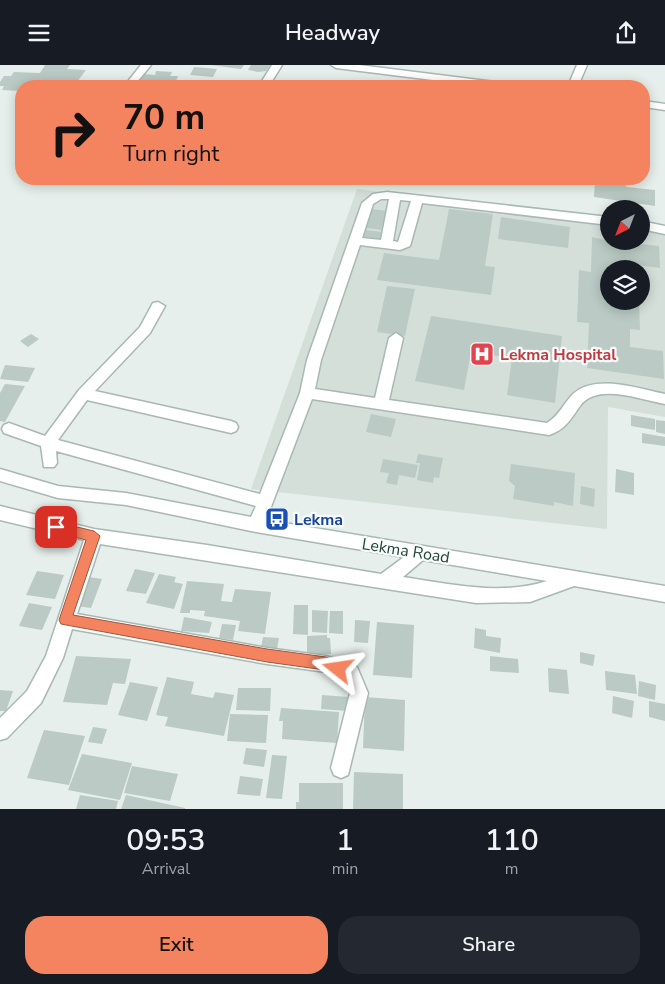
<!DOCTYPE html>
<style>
body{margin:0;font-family:"Nunito Sans",sans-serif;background:#242831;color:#f1f3f6;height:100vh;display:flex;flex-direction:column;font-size:19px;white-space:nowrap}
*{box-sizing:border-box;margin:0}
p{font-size:16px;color:#9ea1a6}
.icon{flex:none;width:28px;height:28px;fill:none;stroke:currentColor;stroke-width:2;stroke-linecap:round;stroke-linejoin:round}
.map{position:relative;height:744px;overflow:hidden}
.panel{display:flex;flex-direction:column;background:#171b24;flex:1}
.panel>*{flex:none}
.hud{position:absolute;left:15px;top:15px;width:635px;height:105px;border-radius:20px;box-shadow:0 2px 12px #0003;background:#f4845f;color:#111;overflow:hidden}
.needle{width:32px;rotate:222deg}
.buttons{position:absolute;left:600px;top:135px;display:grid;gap:10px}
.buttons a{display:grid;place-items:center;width:50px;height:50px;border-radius:50%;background:#171b24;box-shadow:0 2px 12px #0003;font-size:25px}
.pin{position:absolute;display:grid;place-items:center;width:42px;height:42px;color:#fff;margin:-21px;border-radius:10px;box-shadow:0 2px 8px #0006}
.me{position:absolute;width:55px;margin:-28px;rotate:285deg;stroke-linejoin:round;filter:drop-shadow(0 0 4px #0008)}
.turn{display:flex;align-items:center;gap:18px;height:105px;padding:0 25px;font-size:22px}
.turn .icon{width:65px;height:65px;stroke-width:2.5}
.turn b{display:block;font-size:35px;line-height:42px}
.eta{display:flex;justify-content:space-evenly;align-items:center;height:85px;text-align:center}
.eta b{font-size:30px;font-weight:600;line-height:35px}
.action{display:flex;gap:10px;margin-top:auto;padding:10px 25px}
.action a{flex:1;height:58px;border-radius:20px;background:#f4845f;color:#111;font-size:20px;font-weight:600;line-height:58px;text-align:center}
.action a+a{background:#242831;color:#f1f3f6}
header{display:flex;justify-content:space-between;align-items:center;height:65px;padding:0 25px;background:#171b24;font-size:22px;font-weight:600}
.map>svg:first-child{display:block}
.built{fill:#d4dfda;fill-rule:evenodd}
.building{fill:#bbcac4}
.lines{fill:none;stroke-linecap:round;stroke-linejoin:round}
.minor-casing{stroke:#a8b8b2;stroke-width:3}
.minor{fill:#fff;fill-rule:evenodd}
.route{fill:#f4845f;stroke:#9f563e}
.labels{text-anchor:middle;stroke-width:4.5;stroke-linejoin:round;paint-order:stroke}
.health-label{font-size:16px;font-weight:bold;fill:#be3a42;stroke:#f7fbf9;text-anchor:start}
.transit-label{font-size:16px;font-weight:bold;fill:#164399;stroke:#f7fbf9;text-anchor:start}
.street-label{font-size:16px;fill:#24423a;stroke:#f7fbf9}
</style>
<header><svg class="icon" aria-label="menu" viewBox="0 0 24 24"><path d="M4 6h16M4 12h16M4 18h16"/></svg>Headway<svg class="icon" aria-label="share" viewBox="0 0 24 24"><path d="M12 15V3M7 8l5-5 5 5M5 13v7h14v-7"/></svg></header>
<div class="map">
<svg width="665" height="744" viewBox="0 0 665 744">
<rect width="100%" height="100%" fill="#e6efeb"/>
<!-- built -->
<path class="built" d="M357,124l252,31v21h32v-17l24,3v190l-57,-10 -1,122 -356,-40zM609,204h32v32h-32z"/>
<!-- building -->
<path class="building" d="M45,0h25l-3,4 19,1 -12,16h-53v5l-19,-1 2,-4h-4v-4l4,-6h7l3,-4 26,1z
M211,0h33l-3,4z
M251,0h19l-4,6 -8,1 -10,-2z
M194,2l23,2 -4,8 -23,-2z
M156,6l16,1 -2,4h8l-4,10h-36l6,-12 11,1z
M608,115l16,2 3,5 28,3v16l-61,-9 1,-15 13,1z
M372,144l15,2 -5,19 -16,-2z
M449,144l44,5 -8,52 10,1 -4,28 -114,-15 7,-27 55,7z
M501,152l69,10 -2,21 -70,-9z
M366,165l16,2 -3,10 -16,-3z
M592,172l17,4 50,5 1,22 -31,-4v5h-20v32h30l1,29 -10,-1v18l33,4 1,28 -77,-11 2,-45 -12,-1 2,-52 12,2z
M387,221l28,3 -10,47 -28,-4z
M431,251l131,20 -7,67 -48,-8 5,-37 -41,-6 -7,38 -49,-9z
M31,269l8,5 -11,8 -8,-6z
M5,300l30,3 -7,14 -28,-3z
M5,319l20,2 -20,36 -5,-1v-28z
M371,349l25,5 -5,18 -25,-5z
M631,350l24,4v11l-24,-4z
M656,355l9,1v13l-9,-2z
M642,368l23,4v9l-23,-3z
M418,389l25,4 -4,20 -5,-1 -1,6 -16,-3 3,-17h-4z
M383,394l35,6 -3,13 -16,-3 -2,10 -11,-2 3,-10 -9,-1z
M511,399l64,9 -2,33 -19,-4v4l-41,-7 2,-13 -6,-5z
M616,404l18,4v22l-19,-3z
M581,421l14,3 -1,18 -14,-3z
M135,504l20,4 -9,21 -20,-3z
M37,506l27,4 -9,24 -29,-4z
M159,509l17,3 -2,5 9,2 -9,25 -28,-6z
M89,512l13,2 -11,29 -14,-2z
M187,516l37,3 -3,17 11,1 3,-13 36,3 -6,42 -27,-3 2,-10 -36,-5 1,-5 -15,-1v3h-10z
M29,538l23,4 -10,23 -23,-4z
M294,540h14v30l-15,-1z
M312,545l16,1 -1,22 -15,-1z
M330,546h13v23l-14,-1z
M184,552l28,5 -3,11 -28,-2z
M355,555l15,1 -2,22 -14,-1z
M377,557l37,3 -2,53 -39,-3z
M222,559l14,1 -3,15 -14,-2z
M475,563l11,2v6l15,2 -1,15 -26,-5z
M327,570v3h3l1,16 -24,1v-19z
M263,572l16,1 -2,11 -16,-1z
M580,587l15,3 -2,11 -13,-3z
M76,591l55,3 -6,25 -12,-1 -6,22 -44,-3z
M490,591l28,3 1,14 -29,-2z
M548,603l19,2 2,24 -20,-2z
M605,606l30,4 2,19 -31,-4z
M167,612l27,5 -3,12 22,4 2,-6 19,3 -10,41 -59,-10 3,-9 -12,-2z
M639,616l17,4 -1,15 -17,-4z
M130,617l28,5 -11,34 -29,-6z
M238,623h33l-1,23 -34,-1z
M0,625l13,1 -7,20h-6z
M322,630l27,2 -1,14 -27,-2z
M613,631l21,5 -2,17 -20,-5z
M365,632l40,3 -1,51 -41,-3z
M649,636l16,3v17l-16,-4z
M281,643l58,4 -2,31 -55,-4 1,-18h-4z
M230,649l38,1 -2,28 -39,-2z
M93,662l14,2 -5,15 -14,-2z
M44,665l41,6 -16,49 -42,-7z
M246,683l21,2 -3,17 -21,-3z
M82,689l50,9 -12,37 -52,-10z
M272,690l15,1 -5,43 -16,-1z
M132,701l46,8 -8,27 -46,-8z
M354,707l49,2v35h-50z
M240,711l23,3 -3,17 -23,-2z
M299,718h44v26h-47v-7h3z
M80,730l38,6 -2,8h-40z
M126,730l59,13v1h-64z"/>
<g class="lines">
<!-- minor casing -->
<g class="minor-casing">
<path id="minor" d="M141,0h10l-14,17h-6l-2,-2z
M272,0h10l-13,21h-10z
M331,0h28l144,18 5,3h-27l-145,-18z
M577,0h10l-9,21h-10z
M644,36l21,3v6l-21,-3z
M387,127l222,25v8l-187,-22 -12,43 -10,4 -40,-5 -39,115 -6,29 60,9 14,-60 7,-5 7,5 -14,62 158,23c12,-7 17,-20 26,-29 23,-21 66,-5 92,0v10c-24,-4 -68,-22 -85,2 -9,13 -15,24 -31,29l-237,-36 -46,121 399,66v16l-91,-16 -44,16 -54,1 -376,-59 -23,70 190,34 59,8 31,11 11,26 -20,82 -7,3 -7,-3 -3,-7 19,-75 -7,-14 -17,-7 -59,-8 -195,-35 -9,29 -22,45 -34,35 -7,2v-22l27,-27 19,-35 38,-116 -84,-20v-14l94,23 113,16 174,29 23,-17 -148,-25 -130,-27 -68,-7 -58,-17v-12l58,17 68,7 125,24 5,-11 -200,-55 1,12 -3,4h-10l-3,-21 -37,-13 -2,-4 2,-4 5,-2 36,13 34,-46 61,-63 13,-24 5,-1 7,4 -15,27 -55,58 136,30 5,2 2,4 -2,4 -5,2 -144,-33 -29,40 202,54 40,-101 7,-33 55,-157 11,-9zM381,134h8l-8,41 -19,-2 11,-34zM400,135l11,1 -13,41 -5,-1zM423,495l124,21c-46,15 -97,3 -144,-4z
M641,156l24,5v8l-24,-5z"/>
</g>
<!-- minor -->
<use href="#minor" class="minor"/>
</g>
<!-- route -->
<path class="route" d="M56,457l38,9 6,5 -27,79 194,34 59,8 17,7 2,5 -2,4 -5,2 -13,-5 -58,-8 -206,-38 -2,-4 27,-80 -34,-9 -2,-4z"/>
<!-- icons -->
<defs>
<g id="hospital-square" transform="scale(1.25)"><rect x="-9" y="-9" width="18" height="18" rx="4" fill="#e0444e" stroke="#f7fbf9"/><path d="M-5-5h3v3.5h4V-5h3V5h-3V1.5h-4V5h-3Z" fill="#fff"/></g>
<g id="bus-square" transform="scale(1.25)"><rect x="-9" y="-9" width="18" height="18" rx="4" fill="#1a4fb4" stroke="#f7fbf9"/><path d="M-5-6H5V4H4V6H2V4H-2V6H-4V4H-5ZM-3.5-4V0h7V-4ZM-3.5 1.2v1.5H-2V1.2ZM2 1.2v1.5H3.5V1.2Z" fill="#fff"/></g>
</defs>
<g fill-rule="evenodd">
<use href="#hospital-square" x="482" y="289"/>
<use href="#bus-square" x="277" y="454"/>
</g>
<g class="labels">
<!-- health labels -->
<g class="health-label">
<text x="500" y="295">Lekma Hospital</text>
</g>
<!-- transit labels -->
<g class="transit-label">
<text x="294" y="460">Lekma</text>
</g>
<!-- street labels -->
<g class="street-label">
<text transform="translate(406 485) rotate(9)" y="6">Lekma Road</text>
</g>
</g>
</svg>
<div class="buttons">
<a><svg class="needle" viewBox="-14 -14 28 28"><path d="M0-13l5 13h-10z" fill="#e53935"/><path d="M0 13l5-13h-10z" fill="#9ea1a6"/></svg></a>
<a><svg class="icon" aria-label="layers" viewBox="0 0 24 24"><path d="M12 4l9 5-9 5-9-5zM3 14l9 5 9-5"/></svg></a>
</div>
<div class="pin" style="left:56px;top:462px;background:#d93025"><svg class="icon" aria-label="arrive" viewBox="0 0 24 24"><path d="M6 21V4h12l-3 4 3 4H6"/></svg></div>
<svg class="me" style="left:338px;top:604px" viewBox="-20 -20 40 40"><path d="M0-17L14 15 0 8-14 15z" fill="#f4845f" stroke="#fff" stroke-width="4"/></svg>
<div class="hud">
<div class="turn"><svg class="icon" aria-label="right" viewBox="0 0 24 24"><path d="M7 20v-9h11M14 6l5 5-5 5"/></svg><div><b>70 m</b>Turn right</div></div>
</div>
</div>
<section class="panel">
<div class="eta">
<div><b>09:53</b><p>Arrival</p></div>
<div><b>1</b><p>min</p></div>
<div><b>110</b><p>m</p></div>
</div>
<div class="action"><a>Exit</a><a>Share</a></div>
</section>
